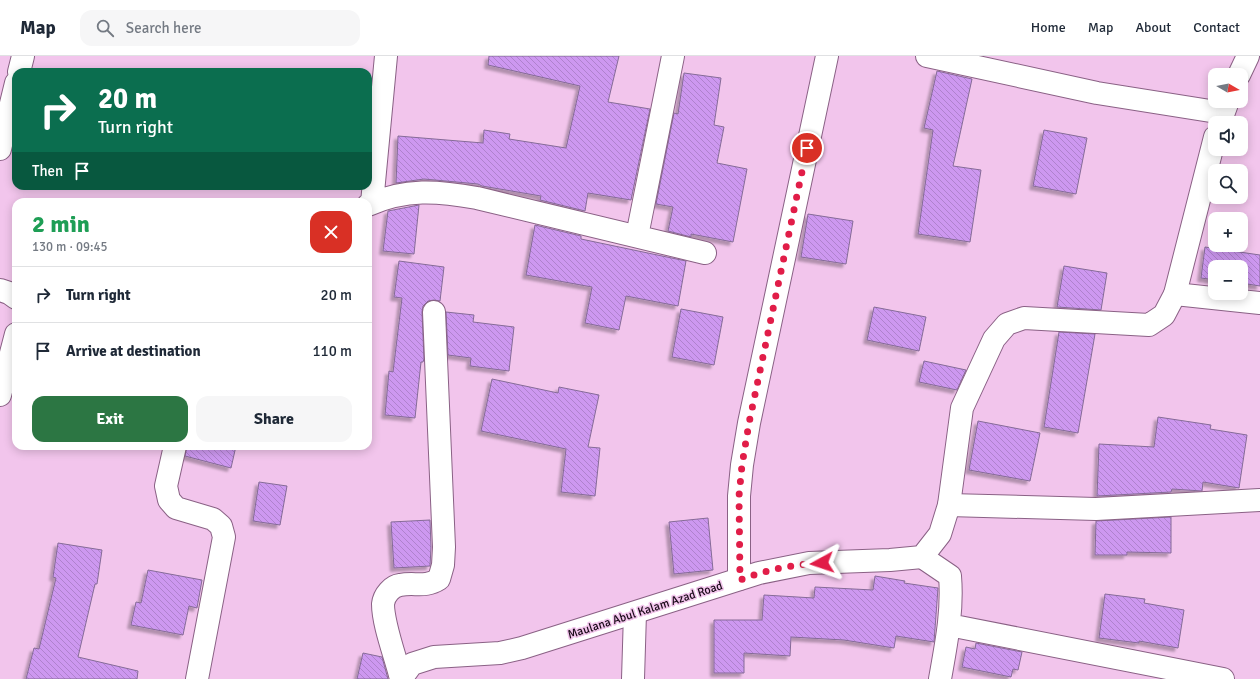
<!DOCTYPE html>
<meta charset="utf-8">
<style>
body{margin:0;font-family:Signika,sans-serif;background:#f6f6f7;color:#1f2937;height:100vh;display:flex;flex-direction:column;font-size:15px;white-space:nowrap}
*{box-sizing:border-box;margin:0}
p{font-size:13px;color:#747a83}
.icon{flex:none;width:22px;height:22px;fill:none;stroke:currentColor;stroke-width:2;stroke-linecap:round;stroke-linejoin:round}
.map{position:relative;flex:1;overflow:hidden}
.side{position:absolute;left:12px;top:142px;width:360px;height:252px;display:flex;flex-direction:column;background:#fff;border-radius:12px;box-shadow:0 2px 10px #0003}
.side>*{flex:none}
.top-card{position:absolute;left:12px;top:12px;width:360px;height:122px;border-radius:12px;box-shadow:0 2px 10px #0003;background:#0b6e4f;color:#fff;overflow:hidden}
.needle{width:26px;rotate:99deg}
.fabs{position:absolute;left:1208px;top:12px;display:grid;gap:8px}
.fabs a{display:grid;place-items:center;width:40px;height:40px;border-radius:8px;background:#fff;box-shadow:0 2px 10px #0003;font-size:20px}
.pin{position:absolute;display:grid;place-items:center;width:34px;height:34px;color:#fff;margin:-17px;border:2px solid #fff;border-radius:50%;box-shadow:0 1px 4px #0007}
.me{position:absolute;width:44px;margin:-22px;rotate:265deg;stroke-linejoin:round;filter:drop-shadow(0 0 3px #0008)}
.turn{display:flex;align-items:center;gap:14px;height:84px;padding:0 20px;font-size:18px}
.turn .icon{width:52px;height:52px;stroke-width:2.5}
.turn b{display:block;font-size:28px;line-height:34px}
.then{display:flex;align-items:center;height:38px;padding:0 20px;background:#0003;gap:8px;font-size:15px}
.round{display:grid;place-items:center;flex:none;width:42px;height:42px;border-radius:12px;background:#f6f6f7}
.summary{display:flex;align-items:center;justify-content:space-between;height:68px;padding:0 20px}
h1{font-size:24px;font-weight:700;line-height:30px;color:#1e9e55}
.action{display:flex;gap:8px;margin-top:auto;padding:8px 20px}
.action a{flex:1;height:46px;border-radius:12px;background:#2c7643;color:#fff;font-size:16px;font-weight:700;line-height:46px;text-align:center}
.action a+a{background:#f6f6f7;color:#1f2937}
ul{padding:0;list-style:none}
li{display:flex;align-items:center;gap:12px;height:56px;padding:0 20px;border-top:1px solid #e0e1e3}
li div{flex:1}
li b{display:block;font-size:15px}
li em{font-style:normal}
header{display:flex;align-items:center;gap:24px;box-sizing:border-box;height:56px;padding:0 20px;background:#fff;border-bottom:1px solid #e0e1e3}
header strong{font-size:19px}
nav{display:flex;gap:22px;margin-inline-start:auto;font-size:14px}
.search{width:280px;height:36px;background:#f6f6f7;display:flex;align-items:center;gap:10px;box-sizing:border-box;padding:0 14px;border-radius:12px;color:#747a83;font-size:15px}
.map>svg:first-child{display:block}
.building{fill:url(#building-back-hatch);stroke:#856b97;filter:url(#shadow)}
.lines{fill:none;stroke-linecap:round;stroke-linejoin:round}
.street-casing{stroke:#8a6185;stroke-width:24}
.secondary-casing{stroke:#8a6185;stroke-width:24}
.street{stroke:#fff;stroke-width:22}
.secondary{stroke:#fff;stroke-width:22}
.route{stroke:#e11d48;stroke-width:7;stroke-dasharray:0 12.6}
.labels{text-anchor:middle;stroke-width:3;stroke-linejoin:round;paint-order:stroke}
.street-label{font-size:12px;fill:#180917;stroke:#f2c5ec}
</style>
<header>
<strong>Map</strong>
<div class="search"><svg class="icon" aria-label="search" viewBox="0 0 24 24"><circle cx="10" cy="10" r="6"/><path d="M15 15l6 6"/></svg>Search here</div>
<nav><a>Home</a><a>Map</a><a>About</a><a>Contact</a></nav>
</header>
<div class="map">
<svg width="1260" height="623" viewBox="0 0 1260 623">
<defs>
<pattern id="building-back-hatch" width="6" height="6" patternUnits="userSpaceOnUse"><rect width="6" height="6" fill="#cd98f0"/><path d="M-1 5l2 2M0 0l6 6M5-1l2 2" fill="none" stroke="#af82cd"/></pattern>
<filter id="shadow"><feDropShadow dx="-3.5" dy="3.5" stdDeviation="1" flood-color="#0004"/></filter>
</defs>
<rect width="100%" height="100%" fill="#f2c5ec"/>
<!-- building -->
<path class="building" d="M489,0h130l-11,46 42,7 -19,91 -43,-7 -3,18 -45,-11 1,-4 -59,-10 -4,-2 -54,-5 -28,4 2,-47 85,7 1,-13 26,4 -1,5 57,9 14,-62 -92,-21z
M937,15l35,8 -19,87 28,4 -11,72 -52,-8 15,-104 -9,-2z
M684,17l37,5 -7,47 10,2 -7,36 30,6 -14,73 -42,-8v3l-23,-6 5,-24 -17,-3 18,-91 4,1z
M1044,74l43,8 -11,56 -43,-8z
M419,149l-5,49 -31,-3 5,-40z
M808,158l45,7 -7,43 -45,-7z
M535,169l46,11v3l105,22 -8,45 -52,-10 -7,34 -34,-7 7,-36 -66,-12z
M1205,191l55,8v31l-19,-3v-16h-26v13l-14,-2z
M399,205l45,6 -4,34 -6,-1 -6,1 -5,5 -1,6 2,47 -1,3h-2l-6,56 -30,-3 4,-44 4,1 9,-74 -8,-1z
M1064,210l43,7 -6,37 -44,-3z
M874,251l52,10 -7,34 -52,-11z
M681,253l42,8 -9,48 -42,-8z
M446,256l28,3 -1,7 41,5 -5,44 -39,-5 1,-8 -23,-3z
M1059,276l36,2 -17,99 -34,-6z
M924,305l42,9 -9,20 -38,-8z
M492,323l66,14 1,-6 40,8 -11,52 12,1 -5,48 -34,-4 5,-43 -85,-18z
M1158,361l53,8 -1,4 37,6 -8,53 -36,-6 -1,9 -30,-2 -1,3 -74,4 2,-52 55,3z
M978,365l62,12 -10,48 -61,-11z
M187,390h49l-5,22 -46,-12z
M259,426l28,4 -7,39 -27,-4z
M1171,461v36l-44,-1v3h-32l1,-34z
M708,462l5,52 -39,4 -5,-52z
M430,464l1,27 -1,19 -36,2 -3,-46z
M58,487l44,7 -5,34h-2l-17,73 60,14 -1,8h-111l8,-31 5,1 17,-71 -3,-1z
M148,514l54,10 -5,28 -8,-2 -6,29 -52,-10 5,-23 5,1z
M875,520l30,5 -1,2 34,5 -4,54 -38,-6 -2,12 -50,-8 -53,-3 -1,19 -46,-3v20h-30v-53h48l2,-25 50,3 1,-11 58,3z
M1105,538l40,5 -1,4 40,7 -6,38 -39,-7v2l-40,-5z
M976,587l46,9 -4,18 -5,-1 -2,8 -49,-10 4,-20 9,2z
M363,597l19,4 6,22h-31z"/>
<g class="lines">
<!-- street casing -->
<g class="street-casing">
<path id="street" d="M927,0l170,37 126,20
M19,16l4,-16
M0,93l16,-66
M372,147l14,-147
M368,149c38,-17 70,-14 109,-7l228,55
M637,180l36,-180
M0,234l9,3 7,5
M1175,238l85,9
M0,339l16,-61
M175,390l-9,40 3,14 7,8 37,11 8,7 3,11 -27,142
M949,449l147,4 164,-9
M922,501l28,19c3,35 -4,69 -10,103
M739,523v-83l3,-31 7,-42 78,-367
M949,569l274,54
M401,623c-5,-21 -18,-54 -18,-75 1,-9 9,-18 17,-19 15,-3 25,3 39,-6l4,-14 1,-18 -10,-235
M633,623l2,-66"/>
</g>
<!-- secondary casing -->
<g class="secondary-casing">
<path id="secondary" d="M1239,19l9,-19
M1220,67l8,-22
M401,623l11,-15 22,-7 66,-4 22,-5 237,-75 50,-10 81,-3 32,-3 18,-23 9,-29 13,-97 32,-69 13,-15 17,-6 125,7 15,-10 11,-21 40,-157"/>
</g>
<!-- street -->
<use href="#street" class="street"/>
<!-- secondary -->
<use href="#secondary" class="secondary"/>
</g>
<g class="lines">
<!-- route -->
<path class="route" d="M807,92l-58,275 -7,42 -3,31 1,84c26,-10 54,-16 82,-17"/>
</g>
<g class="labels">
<!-- street labels -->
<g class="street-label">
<text transform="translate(645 554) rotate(-18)" y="4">Maulana Abul Kalam Azad Road</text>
</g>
</g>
</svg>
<div class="fabs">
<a><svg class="needle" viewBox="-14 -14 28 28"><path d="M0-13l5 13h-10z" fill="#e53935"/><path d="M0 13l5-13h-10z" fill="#747a83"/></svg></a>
<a><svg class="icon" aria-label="sound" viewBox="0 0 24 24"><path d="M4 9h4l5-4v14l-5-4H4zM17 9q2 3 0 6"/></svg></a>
<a><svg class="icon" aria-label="search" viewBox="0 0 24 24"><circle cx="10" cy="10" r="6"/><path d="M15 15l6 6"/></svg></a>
<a>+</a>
<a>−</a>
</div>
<div class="pin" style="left:807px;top:92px;background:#d93025"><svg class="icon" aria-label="arrive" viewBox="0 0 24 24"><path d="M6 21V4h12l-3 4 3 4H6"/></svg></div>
<svg class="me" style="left:822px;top:507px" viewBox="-20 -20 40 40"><path d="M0-17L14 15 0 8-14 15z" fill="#e11d48" stroke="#fff" stroke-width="4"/></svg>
<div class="top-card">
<div class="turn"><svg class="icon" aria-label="right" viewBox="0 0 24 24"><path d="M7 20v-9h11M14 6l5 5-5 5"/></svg><div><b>20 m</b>Turn right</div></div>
<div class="then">Then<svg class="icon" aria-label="arrive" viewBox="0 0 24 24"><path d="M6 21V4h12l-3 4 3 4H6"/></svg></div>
</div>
<section class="side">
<div class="summary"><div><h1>2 min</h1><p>130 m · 09:45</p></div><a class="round" style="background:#d93025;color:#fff"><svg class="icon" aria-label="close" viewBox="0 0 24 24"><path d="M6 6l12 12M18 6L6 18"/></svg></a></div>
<ul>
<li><svg class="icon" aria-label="right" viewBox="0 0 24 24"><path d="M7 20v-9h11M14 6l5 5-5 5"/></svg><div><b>Turn right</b></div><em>20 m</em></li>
<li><svg class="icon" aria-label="arrive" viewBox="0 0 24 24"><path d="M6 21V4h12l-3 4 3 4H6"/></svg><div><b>Arrive at destination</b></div><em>110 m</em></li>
</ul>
<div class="action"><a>Exit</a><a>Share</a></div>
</section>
</div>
